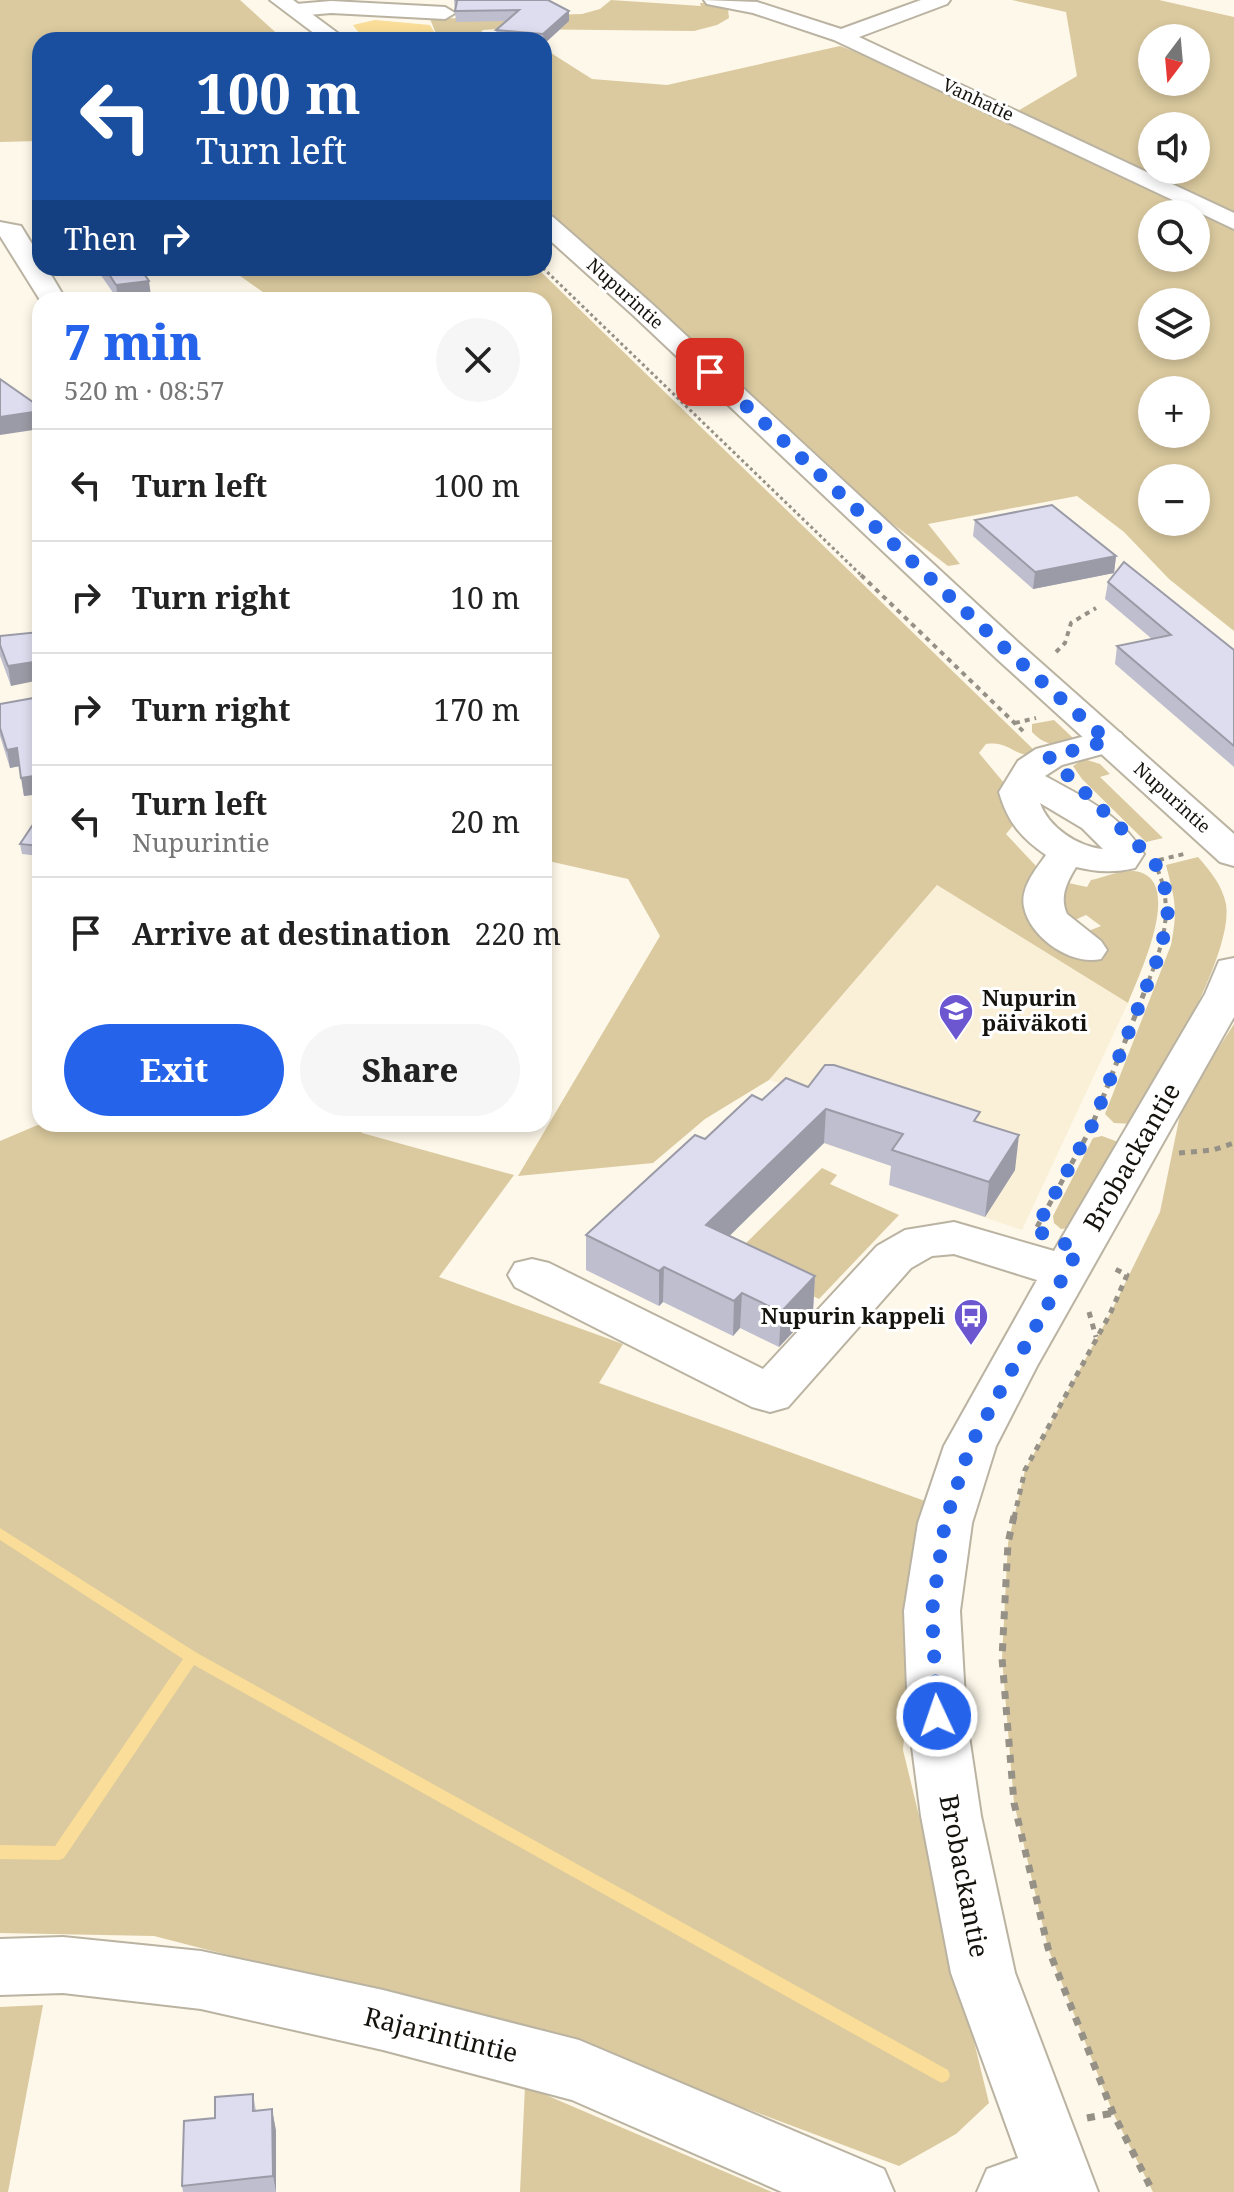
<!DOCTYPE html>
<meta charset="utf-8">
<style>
body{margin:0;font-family:"Noto Serif",serif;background:#f6f6f6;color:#222;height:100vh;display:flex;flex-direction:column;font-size:30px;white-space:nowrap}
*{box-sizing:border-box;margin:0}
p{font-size:26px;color:#767676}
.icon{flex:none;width:44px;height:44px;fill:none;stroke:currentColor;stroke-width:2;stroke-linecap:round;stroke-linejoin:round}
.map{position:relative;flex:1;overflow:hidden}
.details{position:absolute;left:32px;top:292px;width:520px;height:840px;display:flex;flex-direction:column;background:#fff;border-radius:24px;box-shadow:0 4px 12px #0003}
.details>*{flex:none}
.guide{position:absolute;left:32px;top:32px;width:520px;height:244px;border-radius:24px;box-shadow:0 4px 12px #0003;background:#1a4fa0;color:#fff;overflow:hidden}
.needle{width:52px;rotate:196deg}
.controls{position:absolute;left:1138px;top:24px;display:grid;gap:16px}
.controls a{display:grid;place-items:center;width:72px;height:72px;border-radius:50%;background:#fff;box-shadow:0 4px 12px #0003;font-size:40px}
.pin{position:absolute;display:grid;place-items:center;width:68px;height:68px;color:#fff;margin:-34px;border-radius:16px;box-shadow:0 4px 12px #0006}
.me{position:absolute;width:88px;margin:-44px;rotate:357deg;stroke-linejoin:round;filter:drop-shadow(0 0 6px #0008)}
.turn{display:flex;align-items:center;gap:28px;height:168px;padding:0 32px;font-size:36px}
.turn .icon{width:104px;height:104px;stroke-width:2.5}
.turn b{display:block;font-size:56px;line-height:68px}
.then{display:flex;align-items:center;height:76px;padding:0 32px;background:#0003;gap:16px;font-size:30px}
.round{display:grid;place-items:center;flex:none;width:84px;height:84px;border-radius:42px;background:#f6f6f6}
.headline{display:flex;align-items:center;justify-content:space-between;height:136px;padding:0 32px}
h1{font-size:48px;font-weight:800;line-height:60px;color:#2563eb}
.button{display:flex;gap:16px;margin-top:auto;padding:16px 32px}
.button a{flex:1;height:92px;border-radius:48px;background:#2563eb;color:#fff;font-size:32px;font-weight:800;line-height:92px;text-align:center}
.button a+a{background:#f6f6f6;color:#222}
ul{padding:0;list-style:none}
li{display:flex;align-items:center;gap:24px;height:112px;padding:0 32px;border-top:2px solid #e0e0e0}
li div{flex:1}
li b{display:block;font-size:30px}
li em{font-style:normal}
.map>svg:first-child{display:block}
.built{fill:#faf0d7}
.green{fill:#dbca9f;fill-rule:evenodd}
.water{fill:#f9dd98}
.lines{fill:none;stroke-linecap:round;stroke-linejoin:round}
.stream{fill:#f9dd98;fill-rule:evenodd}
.minor-casing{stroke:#bab3a2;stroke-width:4}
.major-casing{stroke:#bab3a2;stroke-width:4}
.path-far3{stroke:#969187;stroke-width:3;stroke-dasharray:3 3;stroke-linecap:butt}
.path-far2{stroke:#969187;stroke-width:4;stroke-dasharray:5 5;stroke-linecap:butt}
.path-far1{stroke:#969187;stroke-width:5;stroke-dasharray:6 6;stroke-linecap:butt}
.path{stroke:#969187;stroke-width:7;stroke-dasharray:8 8;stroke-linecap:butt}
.minor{fill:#fff;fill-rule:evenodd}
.major{fill:#fff;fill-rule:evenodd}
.wall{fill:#bebece}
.shaded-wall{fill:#9b9ba7}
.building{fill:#ddddef;stroke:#9b9ba7;stroke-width:2}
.route{stroke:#2563eb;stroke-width:14;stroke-dasharray:0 25.2}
.labels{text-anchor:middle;stroke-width:6;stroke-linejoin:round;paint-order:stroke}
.far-street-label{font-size:18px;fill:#15130d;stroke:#fff}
.poi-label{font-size:22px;font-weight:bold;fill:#15130d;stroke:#fff;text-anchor:start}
.near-street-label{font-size:26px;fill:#15130d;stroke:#fff}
</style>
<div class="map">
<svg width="1234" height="2192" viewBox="0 0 1234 2192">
<rect width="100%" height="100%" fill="#fef8ea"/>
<!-- built -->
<path class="built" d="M937,885l191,118 -106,227 -133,-45 11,-16 -104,-35 28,-38 -55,-16z"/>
<!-- green -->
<path class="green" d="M0,0h240l44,40h-244v101l-40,1z
M611,0l90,6 -1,-3h20l8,6 1,9 -12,7 -23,6 -197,-2 -14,1 -9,10h-40l3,-4 -7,-17 152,-5 18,-5z
M1012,0h147l75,17v614l-65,-52 -45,-47 -47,-36 -149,28 32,40 -12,2 -93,-71 -311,-287v-154l7,-1 41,26 75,6 173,-39 86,33 80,39 71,-42 -11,-64zM1152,38h44v44h-44zM1152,126h44v44h-44zM1152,214h44v44h-44zM1152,302h44v44h-44zM1152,390h44v44h-44zM1152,478h44v44h-44z
M229,268h308l497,482 -3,5c-20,0 -21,-14 -45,-11l-7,9 30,36v16l7,17 -10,12 30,32c-3,15 -10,36 -4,51 9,22 46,42 69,40l3,-5 -23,-18 20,-8 -15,-11 -20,9 -11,-13 2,-18 7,-11 23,5 4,-7c14,-3 28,-10 43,-9 53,6 4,106 -6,132l-191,-118 -168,195 -64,39 -52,44 -135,13 142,-240 -32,-57 -84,-19v-560h-270z
M1054,720l18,17 1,3c-19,6 -27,6 -41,-8v-8z
M1084,759l16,5 10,10 -10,3 63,61 -17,4 -64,-63 -9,-13z
M1198,857c13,15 24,28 28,47 8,50 -67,173 -92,220l-20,-1 -9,-9 66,-169c7,-36 4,-45 -5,-80z
M1234,1024v1168h-81l-40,-79 -65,-165 -34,-145 -12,-145 6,-115 17,-73 85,-156 50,-102 22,-107z
M40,1124h314l8,9 152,42 -75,102 184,67 -24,39 326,118 -22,249 86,353 -33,31 -57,32 -319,-120 -426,-110 -154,-3v-792z
M1102,1136l19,7 -52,85 -8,1 -7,-6 -1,-7 40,-78z
M822,1168l15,7 -7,9 69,31 -80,84 -87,-42z
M43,2005l-35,187h-8v-185z
M525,2086l247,106h-252z"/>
<!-- water -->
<path class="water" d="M375,20l55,5 7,12 -3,3h-45l-18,-6h-11l-7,-9z"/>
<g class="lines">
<!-- stream -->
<path class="stream" d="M0,1528l197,125 751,417 2,5 -2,5 -6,3 -6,-3 -742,-415 -130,193 -5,2 -59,-1v-14l55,1 128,-187 -183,-119z"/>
<!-- minor casing -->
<g class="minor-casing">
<path id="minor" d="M704,0l53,2 84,27 80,-29h29l-3,4 -88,33 375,176v16l-400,-189 -81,-27 -46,-9z
M331,1l114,6 10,6 -10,6 -114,-6 -35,3 -10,-6 10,-6z
M0,222l21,4 19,31v11h7l19,32h-26l-40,-64z
M1108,730l13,3 5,8 -5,8 -59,16 -17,11c40,22 75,38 99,78l-9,14c-21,5 -38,4 -59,-1 -9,15 -17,30 -9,47l34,27 6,9 -6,9c-29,7 -71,-21 -77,-52 -4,-19 12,-38 22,-52 -25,-17 -39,-34 -47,-63l19,-31 18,-12zM1040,803l42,25 21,21c-25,-2 -55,-22 -63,-46z
M1234,958v59l-197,349 -41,80 -24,77 -12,88 6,105 15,100 34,157 83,219h-121l10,-23 31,-11 -67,-185 -30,-157 -13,-100 -4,-105 14,-88 26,-77 93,-166 -83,-26 -22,2 -21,12 -123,139 -18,5 -18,-5 -237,-120 -7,-12 7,-12 17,-4 17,4 214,106 114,-123 28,-16 49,-8 100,29 151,-257 14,-33z
M63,1937l138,14 182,39 196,50 305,129 10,23h-112l-210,-92 -189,-50 -182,-41 -138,-16 -63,2v-56z"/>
</g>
<!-- major casing -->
<g class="major-casing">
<path id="major" d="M270,0h23l54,40h-24z
M544,215l9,2 98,86 370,342 213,189v32l-14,-4 -223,-203 -364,-344 -89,-80z"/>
</g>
<!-- path-far3 -->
<path class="path-far3" d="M543,268l320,309"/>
<!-- path-far2 -->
<path class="path-far2" d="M861,575l165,159
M1056,652l9,-9 6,-20 25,-15
M1015,723l21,-5
M1159,860l25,-6
M1145,990c17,-42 31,-81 11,-124"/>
<!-- path-far1 -->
<path class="path-far1" d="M1179,1153l34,-3 21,-7
M1037,1227l54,-99 55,-140
M1089,1312l7,25
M1014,1518l11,-48 85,-156 17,-39 -16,-8"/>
<!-- path -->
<path class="path" d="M1014,1516l-6,27 -6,115 12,145 34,145 65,165 40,79
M1087,2118l26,-5"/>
<!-- minor -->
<use href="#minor" class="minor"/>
<!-- major -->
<use href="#major" class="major"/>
</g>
<!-- wall -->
<path class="wall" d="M454,0h94l21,11v10l-25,23v-4h-47l-1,-10 10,-9 -50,1z
M85,268h55l11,28 -33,4 -20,-29 -10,1z
M975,520l141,36 -2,17 -81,16 -60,-53z
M1108,582l126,68v117l-119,-103 2,-18 35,-7 -47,-40z
M40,634l-29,52 -11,-30v-20z
M40,699v95l-16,2 -4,-30 -10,2 -10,-32v-32z
M40,814v42l-18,-2 -2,-10z
M762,1100l217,22 36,48 -30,47 -96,-32 2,-19 -67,-23 -95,93 86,40 -2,35 -34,36 -39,-19 -7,8 -70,-34 -4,4 -73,-36v-35l119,-96z
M253,2094l3,17 16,-2 4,22v61h-93l-1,-6 33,-68z"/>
<!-- shaded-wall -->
<path class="shaded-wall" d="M569,11v10l-25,23 -1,-10z
M87,268h11v3l-10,1z
M149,281l2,15 -33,4 -2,-15z
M40,411v18l-40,6v-18z
M1116,556l-2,17 -81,16 2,-17z
M40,661v19l-29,6 -3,-20z
M17,748l3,18 -10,2 -3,-18z
M40,775v19l-16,2 -3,-18z
M545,976l1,21 -2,2v-22z
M826,1109l-2,34 -119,117 1,-35z
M1019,1135l-4,35 -30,47 4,-35z
M664,1267l-1,35 -4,4v-35z
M815,1276l-2,35 -34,36 2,-35z
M742,1293l-2,35 -7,8 1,-35z
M272,2109l4,22v61l-3,-16z"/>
<!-- building -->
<path class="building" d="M456,0h92l21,11 -26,23 -47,-4 23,-20 -64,1 2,-10z
M105,268h35l9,13 -33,4z
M0,379l40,28v4l-40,6z
M1052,505l64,51 -81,16 -60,-52z
M1124,562l110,88v96l-117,-100 54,-11 -63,-53z
M39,632l1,29 -32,5 -8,-21v-9z
M39,697l1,78 -19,3 -4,-30 -10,2 -7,-22v-24z
M40,814v32l-20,-2z
M825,1065h9l146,47 -6,9 45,14 -30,47 -97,-32 11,-16 -77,-25 -120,116 109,51 -34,36 -39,-19 -8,8 -70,-34 -5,4 -73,-36 109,-100 10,4 47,-44 10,5 24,-22 22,9z
M253,2094v17l19,-2 1,67 -91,10 2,-65 31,-3v-21z"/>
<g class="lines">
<!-- route -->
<path class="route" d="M710,372l299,280 99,89 -59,16 105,104 10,22 4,28 -7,39 -70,178 -56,102 43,20 -108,196 -25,77 -13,88 5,105"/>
</g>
<!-- icons -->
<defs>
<g id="school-pin" transform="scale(1.8)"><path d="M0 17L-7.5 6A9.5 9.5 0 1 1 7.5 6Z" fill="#6c57d1" stroke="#fff"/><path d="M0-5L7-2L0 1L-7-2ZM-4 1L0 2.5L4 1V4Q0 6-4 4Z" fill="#fff"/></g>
<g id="bus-pin" transform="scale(1.8)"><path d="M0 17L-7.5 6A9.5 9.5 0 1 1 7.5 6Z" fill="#6c57d1" stroke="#fff"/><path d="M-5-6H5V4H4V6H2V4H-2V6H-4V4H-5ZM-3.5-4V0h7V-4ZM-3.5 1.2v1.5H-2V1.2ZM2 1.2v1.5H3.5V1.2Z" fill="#fff"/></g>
</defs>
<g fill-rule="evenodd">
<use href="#school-pin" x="956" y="1011"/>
<use href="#bus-pin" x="971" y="1316"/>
</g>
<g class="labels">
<!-- far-street labels -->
<g class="far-street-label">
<text transform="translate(978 100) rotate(25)" y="6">Vanhatie</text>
<text transform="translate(625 294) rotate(42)" y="6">Nupurintie</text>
<text transform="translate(1172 798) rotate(42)" y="6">Nupurintie</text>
</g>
<!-- poi labels -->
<g class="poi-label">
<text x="982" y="1006">Nupurin<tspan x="982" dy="25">päiväkoti</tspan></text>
<text x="945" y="1324" text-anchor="end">Nupurin kappeli</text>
</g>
<!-- near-street labels -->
<g class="near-street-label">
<text transform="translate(1132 1157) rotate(-60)" y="9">Brobackantie</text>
<text transform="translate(964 1876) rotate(79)" y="9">Brobackantie</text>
<text transform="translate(441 2035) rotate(14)" y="9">Rajarintintie</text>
</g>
</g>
</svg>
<div class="controls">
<a><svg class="needle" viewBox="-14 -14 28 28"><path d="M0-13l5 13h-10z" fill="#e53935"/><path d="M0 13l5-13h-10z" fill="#767676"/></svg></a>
<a><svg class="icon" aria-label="sound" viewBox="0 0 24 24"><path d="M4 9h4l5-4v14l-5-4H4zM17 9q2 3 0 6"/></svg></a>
<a><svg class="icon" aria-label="search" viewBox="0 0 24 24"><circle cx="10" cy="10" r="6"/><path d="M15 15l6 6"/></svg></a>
<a><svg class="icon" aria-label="layers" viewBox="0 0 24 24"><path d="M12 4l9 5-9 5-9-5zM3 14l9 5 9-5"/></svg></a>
<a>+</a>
<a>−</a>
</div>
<div class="pin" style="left:710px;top:372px;background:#d93025"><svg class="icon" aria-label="arrive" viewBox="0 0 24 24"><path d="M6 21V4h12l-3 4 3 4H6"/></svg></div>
<svg class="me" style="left:937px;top:1716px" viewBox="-20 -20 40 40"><circle r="17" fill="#2563eb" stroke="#fff" stroke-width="3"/><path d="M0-11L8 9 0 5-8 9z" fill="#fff"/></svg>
<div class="guide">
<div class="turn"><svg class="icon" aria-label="left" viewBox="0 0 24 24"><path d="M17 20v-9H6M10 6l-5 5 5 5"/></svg><div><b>100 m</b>Turn left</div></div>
<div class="then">Then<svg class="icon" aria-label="right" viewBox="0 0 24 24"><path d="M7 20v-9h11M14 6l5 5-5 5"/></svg></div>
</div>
<section class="details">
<div class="headline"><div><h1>7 min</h1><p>520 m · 08:57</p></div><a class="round"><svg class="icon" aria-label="close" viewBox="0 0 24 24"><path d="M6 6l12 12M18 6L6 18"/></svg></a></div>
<ul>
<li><svg class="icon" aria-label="left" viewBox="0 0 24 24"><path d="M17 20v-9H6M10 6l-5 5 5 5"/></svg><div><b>Turn left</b></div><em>100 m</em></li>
<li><svg class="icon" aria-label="right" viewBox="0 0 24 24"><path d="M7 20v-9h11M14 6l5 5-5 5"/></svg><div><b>Turn right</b></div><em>10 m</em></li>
<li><svg class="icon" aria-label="right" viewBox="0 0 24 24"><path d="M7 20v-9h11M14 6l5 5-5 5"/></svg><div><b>Turn right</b></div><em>170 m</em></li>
<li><svg class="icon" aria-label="left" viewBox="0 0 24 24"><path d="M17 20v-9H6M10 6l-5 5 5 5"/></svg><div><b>Turn left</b><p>Nupurintie</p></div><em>20 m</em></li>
<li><svg class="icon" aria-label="arrive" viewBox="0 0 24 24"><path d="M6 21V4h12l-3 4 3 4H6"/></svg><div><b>Arrive at destination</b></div><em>220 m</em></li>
</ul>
<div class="button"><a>Exit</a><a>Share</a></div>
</section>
</div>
